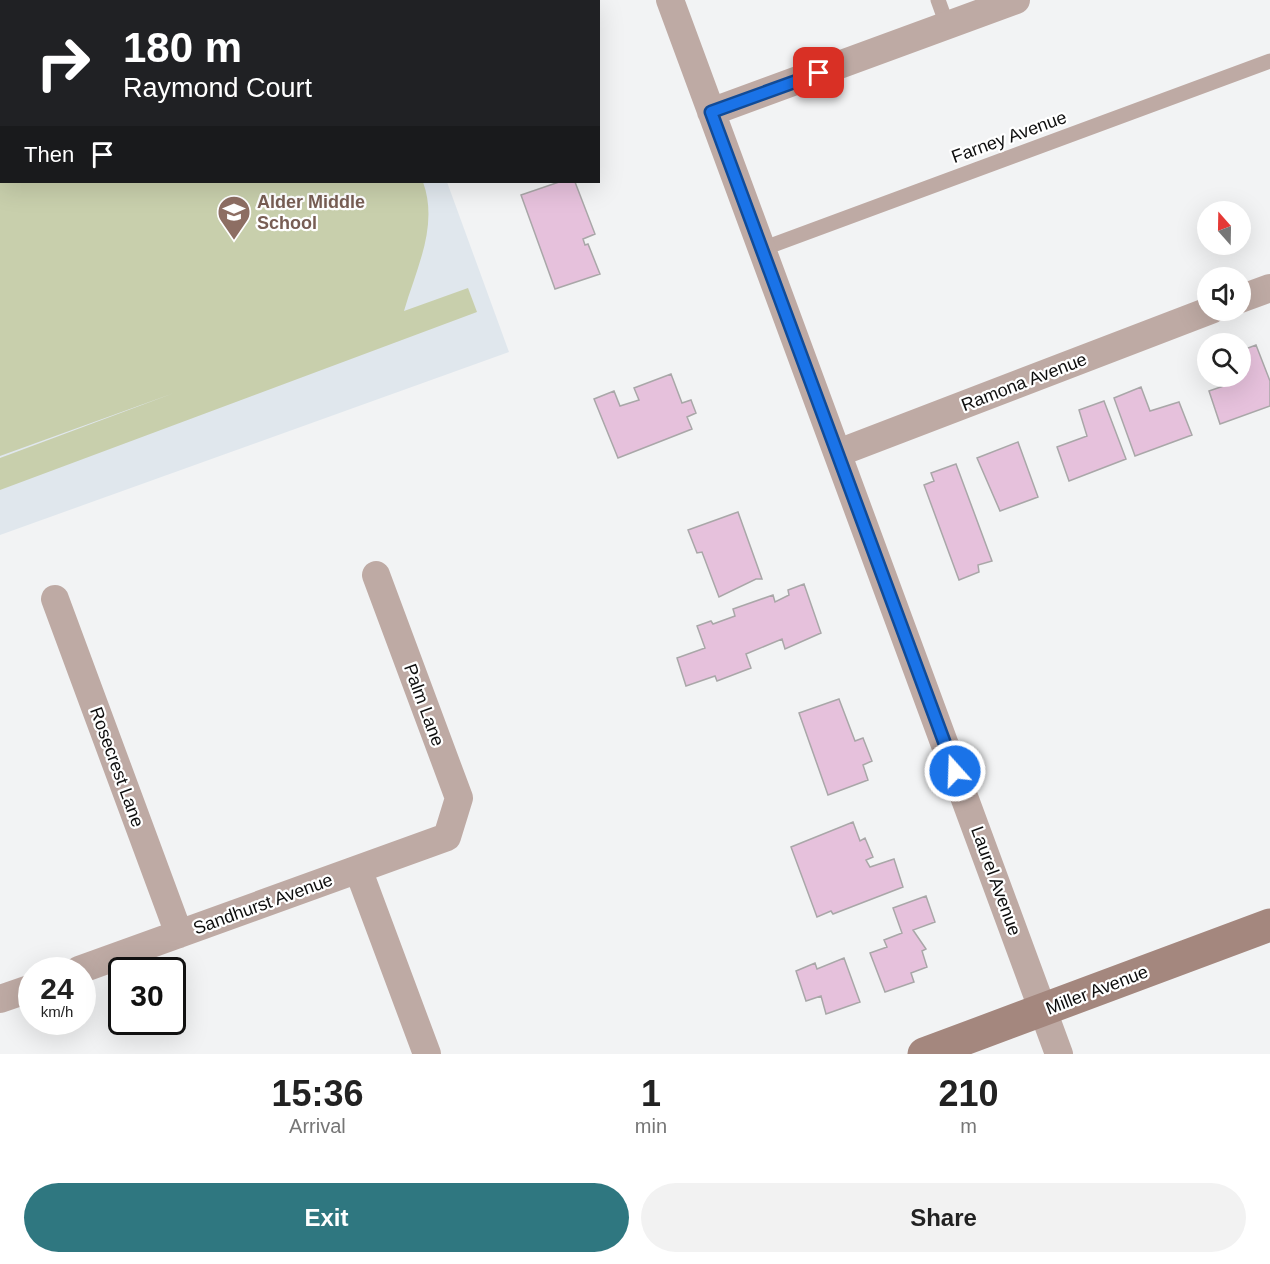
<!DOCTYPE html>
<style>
body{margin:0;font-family:Arial,sans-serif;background:#f2f2f2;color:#222;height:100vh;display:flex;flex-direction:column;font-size:22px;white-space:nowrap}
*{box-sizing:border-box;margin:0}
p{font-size:20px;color:#767676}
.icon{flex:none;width:33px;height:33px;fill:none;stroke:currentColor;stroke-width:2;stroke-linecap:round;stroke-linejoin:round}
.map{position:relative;height:1054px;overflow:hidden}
.sheet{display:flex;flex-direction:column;background:#fff;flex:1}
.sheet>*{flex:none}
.guide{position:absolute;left:0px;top:0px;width:600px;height:183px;box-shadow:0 6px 24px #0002;background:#202124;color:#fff;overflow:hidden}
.needle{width:39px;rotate:340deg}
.controls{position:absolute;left:1197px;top:201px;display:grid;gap:12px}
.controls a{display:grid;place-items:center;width:54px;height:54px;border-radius:50%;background:#fff;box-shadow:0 6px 24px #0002;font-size:30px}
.speed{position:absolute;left:18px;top:957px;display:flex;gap:12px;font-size:30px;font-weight:700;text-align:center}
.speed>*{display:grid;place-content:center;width:78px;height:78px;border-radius:50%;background:#fff;box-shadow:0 6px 24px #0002;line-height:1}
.speed small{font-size:15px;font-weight:400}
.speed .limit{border:3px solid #111;border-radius:9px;background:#fff;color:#111}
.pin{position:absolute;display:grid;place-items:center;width:51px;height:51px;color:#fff;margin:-26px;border-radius:12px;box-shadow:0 3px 9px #0006}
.me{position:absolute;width:66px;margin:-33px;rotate:340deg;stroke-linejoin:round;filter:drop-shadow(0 0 4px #0008)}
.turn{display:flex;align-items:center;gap:21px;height:126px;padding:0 24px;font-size:27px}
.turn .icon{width:78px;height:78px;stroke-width:2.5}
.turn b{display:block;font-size:42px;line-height:51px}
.then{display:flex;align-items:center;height:57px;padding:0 24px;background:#0003;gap:12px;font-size:22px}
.eta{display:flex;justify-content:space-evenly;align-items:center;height:102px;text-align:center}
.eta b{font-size:36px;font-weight:700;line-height:42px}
.action{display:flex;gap:12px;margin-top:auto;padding:12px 24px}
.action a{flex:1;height:69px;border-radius:36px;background:#2f7780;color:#fff;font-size:24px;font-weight:700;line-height:69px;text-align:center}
.action a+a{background:#f2f2f2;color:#222}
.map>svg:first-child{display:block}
.built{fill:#e0e7ed}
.green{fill:#c8cfac}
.building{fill:#e6c1dc;stroke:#a9a7a8;stroke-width:1.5}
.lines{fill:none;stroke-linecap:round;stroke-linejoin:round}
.lane{stroke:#beaaa4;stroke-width:15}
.street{stroke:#beaaa4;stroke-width:28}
.secondary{stroke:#a4877e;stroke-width:33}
.route-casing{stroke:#114b97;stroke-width:15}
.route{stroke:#1a73e8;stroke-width:10}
.labels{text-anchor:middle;stroke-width:4.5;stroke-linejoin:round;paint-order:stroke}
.street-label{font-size:18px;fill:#0e0e0e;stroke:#fff}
.education-label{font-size:18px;font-weight:bold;fill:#785e54;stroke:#fff;text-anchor:start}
</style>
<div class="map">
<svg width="1270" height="1054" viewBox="0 0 1270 1054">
<rect width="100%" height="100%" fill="#f2f3f4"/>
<!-- built -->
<path class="built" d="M0,0h412l-410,2v180h445l62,170 -509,183z"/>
<!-- green -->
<path class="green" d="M0,0h336l-334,2 -2,132z
M0,159l2,23h421c16,44 -7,87 -19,129l64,-23 9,24 -477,178v-32l174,-65 -174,63z"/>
<!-- building -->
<path class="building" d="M559,182h16l20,52 -12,5 2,6 3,-1 12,30 -45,15 -34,-94z
M1256,345l14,36v25l-50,18 -11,-33 29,-10 -2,-5h4v-25z
M671,374l11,29 9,-3 5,13 -9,4 5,12 -74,29 -24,-59 20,-8 6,15 19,-6 -5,-12z
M1141,387l9,24 29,-9 13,33 -57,21 -21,-58z
M1104,401l22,58 -57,22 -12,-34 30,-11 -8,-26z
M1018,442l20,55 -38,14 -23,-53z
M956,464l36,97 -14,4 1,7 -20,8 -35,-95 10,-4 -3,-8z
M738,512l24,67h-6l-37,18 -17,-45 -5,1 -9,-23z
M804,584l17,49 -36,16 -3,-10 -36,15 5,14 -34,13 -2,-5 -29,10 -9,-28 28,-10 -8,-22 14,-5 2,3 22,-8 -2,-7 40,-14 2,7 14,-7 -1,-5z
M839,699l16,42 8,-3 9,23 -9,4 5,15 -40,15 -29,-82z
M853,822l7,19 5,-3 8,19 -7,3 4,7 24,-8 9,28 -70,27 -2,-3 -14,6 -26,-70z
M926,896l9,26 -22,8 13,19 -4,2 5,16 -16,6 3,9 -29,10 -15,-39 17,-6 -3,-7 18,-7 -9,-25z
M844,958l16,44 -34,12 -5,-18 -15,5 -10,-30 19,-8 2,6z"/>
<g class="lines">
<!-- lane -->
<path class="lane" d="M938,0l9,25
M762,249l508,-188"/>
<!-- street -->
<path class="street" d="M670,0l389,1054
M711,112l305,-112
M1240,299l30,-11
M838,453l373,-143
M55,599l124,335
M358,869l69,185
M79,970l368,-133 12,-39 -83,-223
M0,999l32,-11"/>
<!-- secondary -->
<path class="secondary" d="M924,1054l346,-129"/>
</g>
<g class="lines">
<!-- route casing -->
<g class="route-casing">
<path id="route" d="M819,73l-108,39 244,659"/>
</g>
<!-- route -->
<use href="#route" class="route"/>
</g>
<!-- icons -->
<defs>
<g id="school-pin" transform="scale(1.725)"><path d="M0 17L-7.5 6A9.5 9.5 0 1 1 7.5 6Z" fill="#8d6e63" stroke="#fff"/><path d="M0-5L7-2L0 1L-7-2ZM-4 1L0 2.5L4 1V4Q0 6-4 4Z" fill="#fff"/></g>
</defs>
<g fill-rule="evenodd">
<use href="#school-pin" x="234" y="212"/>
</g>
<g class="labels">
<!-- street labels -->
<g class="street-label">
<text transform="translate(1009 137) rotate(-20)" y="6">Farney Avenue</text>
<text transform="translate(1024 382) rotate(-21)" y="6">Ramona Avenue</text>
<text transform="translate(424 705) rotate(70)" y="6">Palm Lane</text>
<text transform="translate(117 767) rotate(70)" y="6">Rosecrest Lane</text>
<text transform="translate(996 881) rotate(70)" y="6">Laurel Avenue</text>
<text transform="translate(263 904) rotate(-20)" y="6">Sandhurst Avenue</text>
<text transform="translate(1097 990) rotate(-21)" y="6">Miller Avenue</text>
</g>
<!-- education labels -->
<g class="education-label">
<text x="257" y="208">Alder Middle<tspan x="257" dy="21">School</tspan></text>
</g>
</g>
</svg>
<div class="controls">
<a><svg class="needle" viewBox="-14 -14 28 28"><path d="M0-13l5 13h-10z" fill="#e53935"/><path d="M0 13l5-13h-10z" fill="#767676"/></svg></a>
<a><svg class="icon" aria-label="sound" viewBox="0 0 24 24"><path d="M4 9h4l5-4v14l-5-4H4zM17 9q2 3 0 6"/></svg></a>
<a><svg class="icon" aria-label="search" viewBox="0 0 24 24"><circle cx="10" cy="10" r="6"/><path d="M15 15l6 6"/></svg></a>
</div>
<div class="speed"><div>24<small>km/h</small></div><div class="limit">30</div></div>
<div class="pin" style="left:819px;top:73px;background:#d93025"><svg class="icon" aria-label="arrive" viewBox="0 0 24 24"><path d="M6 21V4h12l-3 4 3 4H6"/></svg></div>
<svg class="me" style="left:955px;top:771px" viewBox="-20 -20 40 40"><circle r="17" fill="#1a73e8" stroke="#fff" stroke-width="3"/><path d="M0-11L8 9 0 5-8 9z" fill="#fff"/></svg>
<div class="guide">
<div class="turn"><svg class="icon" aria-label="right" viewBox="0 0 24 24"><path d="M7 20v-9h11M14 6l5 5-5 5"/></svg><div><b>180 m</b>Raymond Court</div></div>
<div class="then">Then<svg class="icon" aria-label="arrive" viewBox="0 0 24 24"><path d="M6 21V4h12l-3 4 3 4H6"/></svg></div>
</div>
</div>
<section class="sheet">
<div class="eta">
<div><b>15:36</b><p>Arrival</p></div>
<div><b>1</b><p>min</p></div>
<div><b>210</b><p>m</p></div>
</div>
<div class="action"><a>Exit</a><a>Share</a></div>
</section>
